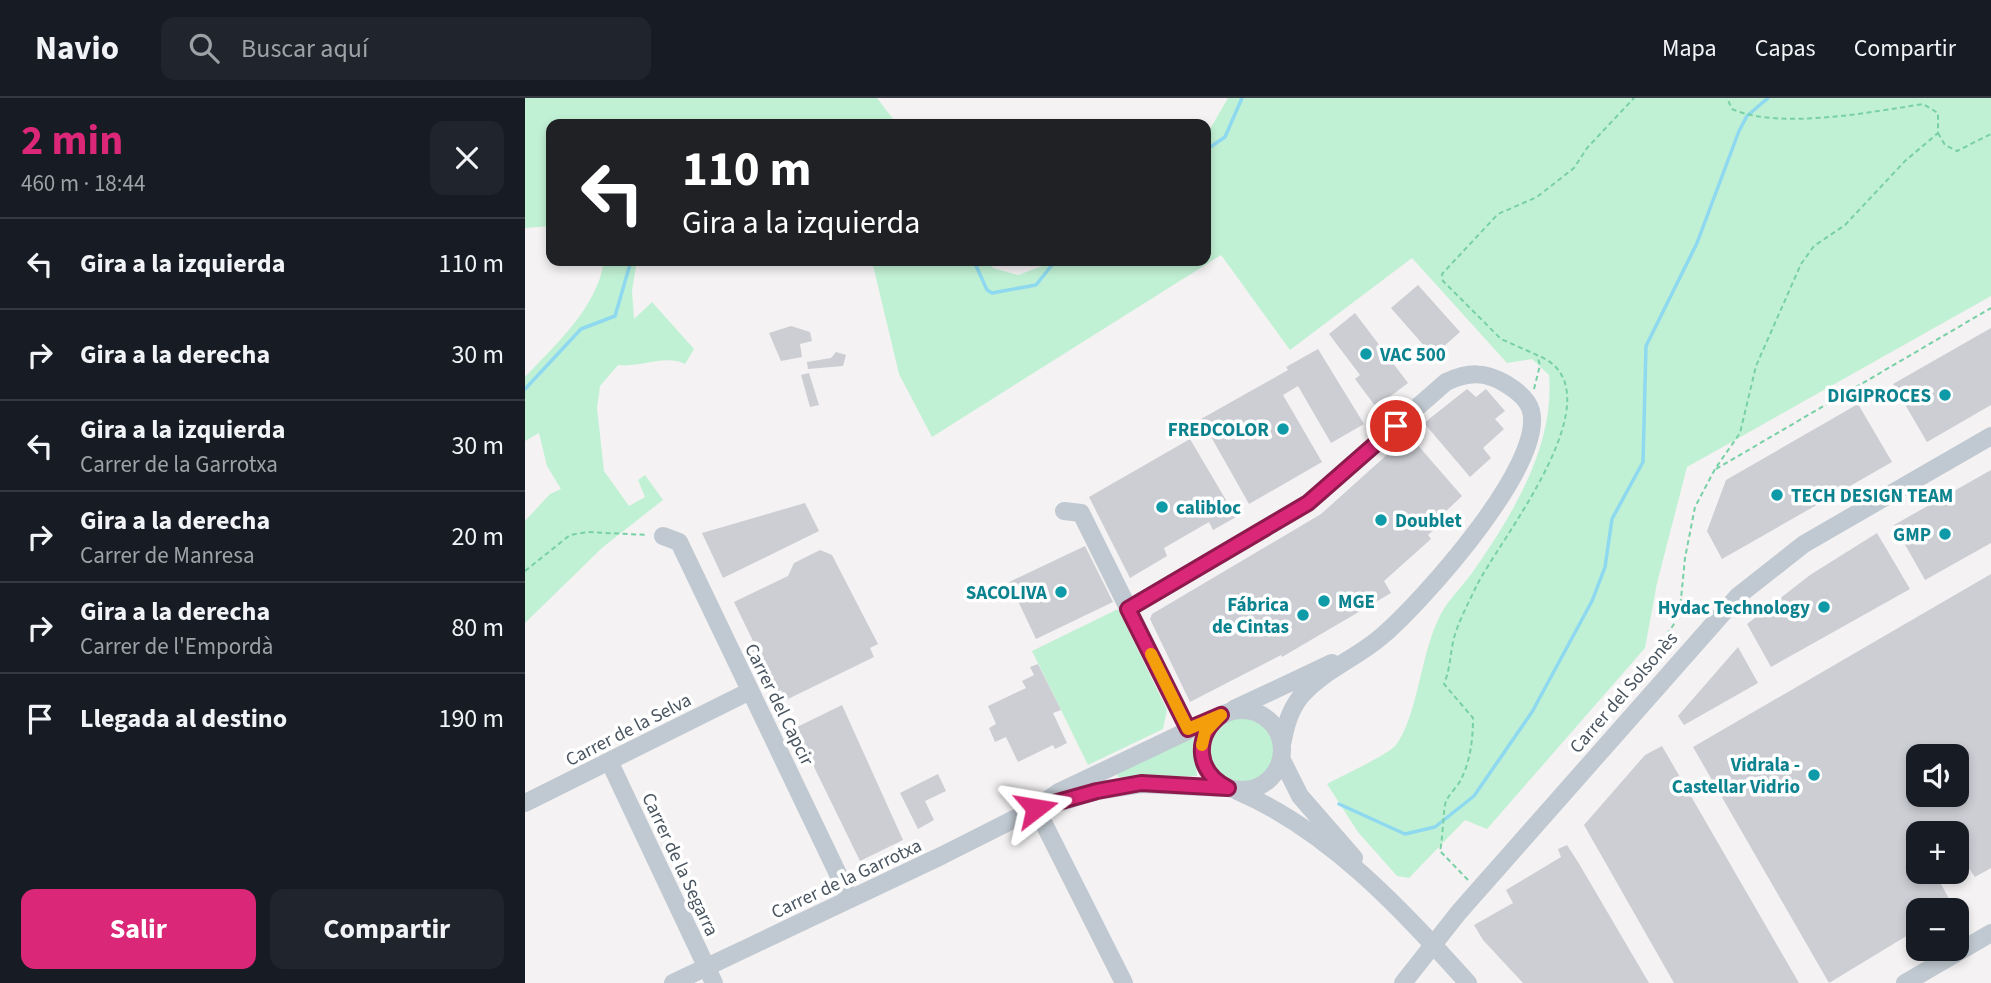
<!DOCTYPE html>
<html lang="es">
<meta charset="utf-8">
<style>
body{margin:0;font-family:"Source Sans 3",sans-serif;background:#20242c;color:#f1f3f6;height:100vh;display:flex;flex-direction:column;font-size:26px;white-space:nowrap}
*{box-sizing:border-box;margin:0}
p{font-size:23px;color:#9ea1a6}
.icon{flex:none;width:38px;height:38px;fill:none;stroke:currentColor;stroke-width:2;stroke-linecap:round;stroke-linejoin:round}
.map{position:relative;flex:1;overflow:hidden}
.panel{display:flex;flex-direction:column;background:#171b24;width:525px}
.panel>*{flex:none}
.top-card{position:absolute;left:21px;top:21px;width:665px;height:147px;border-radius:14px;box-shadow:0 4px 10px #0003;background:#202124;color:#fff;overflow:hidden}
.tools{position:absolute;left:1381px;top:646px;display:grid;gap:14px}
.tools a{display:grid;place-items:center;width:63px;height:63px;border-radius:14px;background:#171b24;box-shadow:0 4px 10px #0003;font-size:35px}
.pin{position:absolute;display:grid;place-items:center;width:60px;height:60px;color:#fff;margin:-30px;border:4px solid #fff;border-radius:50%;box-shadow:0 2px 7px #0007}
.me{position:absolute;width:77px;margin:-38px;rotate:76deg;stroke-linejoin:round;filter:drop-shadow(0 0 5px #0008)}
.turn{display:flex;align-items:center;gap:24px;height:147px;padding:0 21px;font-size:32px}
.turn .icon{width:91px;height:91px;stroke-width:2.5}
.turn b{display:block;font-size:49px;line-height:60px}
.round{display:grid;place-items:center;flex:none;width:74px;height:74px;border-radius:14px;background:#20242c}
.headline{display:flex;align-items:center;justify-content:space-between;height:119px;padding:0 21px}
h1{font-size:42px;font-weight:700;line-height:52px;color:#db2777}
.button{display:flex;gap:14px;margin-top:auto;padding:14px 21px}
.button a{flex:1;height:80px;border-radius:14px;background:#db2777;color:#fff;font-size:28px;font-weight:700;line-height:80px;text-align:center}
.button a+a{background:#20242c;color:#f1f3f6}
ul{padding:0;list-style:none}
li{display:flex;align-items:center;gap:21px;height:91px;padding:0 21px;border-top:2px solid #363941}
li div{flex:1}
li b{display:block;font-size:26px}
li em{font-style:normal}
header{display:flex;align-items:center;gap:42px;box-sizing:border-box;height:98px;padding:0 35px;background:#171b24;border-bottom:2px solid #363941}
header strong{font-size:33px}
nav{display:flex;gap:38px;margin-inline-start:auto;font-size:24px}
.search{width:490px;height:63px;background:#20242c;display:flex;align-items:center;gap:18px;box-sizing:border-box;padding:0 24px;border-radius:14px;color:#9ea1a6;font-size:26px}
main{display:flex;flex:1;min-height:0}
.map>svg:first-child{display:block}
.green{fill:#c1f1d4}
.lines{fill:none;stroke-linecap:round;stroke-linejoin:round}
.stream{stroke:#8ed9ef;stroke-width:3.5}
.building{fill:#ccced4;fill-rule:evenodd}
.path{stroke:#78d0a6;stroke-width:2;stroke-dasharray:5 3.5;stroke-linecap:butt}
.minor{stroke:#c0c9d1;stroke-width:18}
.route-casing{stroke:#8e194d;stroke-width:18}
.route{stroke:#db2777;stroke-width:12}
.slow{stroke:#f59e0b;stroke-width:12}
.culture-dot{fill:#0f9aa8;stroke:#fff;stroke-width:2.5}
.labels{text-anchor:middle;stroke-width:7;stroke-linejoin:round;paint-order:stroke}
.culture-label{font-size:19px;font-weight:bold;fill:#0d838f;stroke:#fff;text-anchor:end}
.street-label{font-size:19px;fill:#495560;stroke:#fff}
</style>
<header>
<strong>Navio</strong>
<div class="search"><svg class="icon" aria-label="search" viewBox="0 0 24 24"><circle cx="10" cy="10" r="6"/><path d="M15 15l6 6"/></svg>Buscar aquí</div>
<nav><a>Mapa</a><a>Capas</a><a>Compartir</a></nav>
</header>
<main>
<section class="panel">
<div class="headline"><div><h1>2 min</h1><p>460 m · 18:44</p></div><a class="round"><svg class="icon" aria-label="close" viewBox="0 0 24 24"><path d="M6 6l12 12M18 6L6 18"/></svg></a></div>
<ul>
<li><svg class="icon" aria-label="left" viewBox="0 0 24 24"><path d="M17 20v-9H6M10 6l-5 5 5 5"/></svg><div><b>Gira a la izquierda</b></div><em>110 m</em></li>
<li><svg class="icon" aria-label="right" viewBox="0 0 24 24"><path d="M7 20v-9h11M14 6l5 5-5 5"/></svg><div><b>Gira a la derecha</b></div><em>30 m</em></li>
<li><svg class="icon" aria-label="left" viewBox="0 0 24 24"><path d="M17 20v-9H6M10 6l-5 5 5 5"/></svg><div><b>Gira a la izquierda</b><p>Carrer de la Garrotxa</p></div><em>30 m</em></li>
<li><svg class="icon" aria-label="right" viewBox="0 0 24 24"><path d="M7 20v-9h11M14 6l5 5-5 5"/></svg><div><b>Gira a la derecha</b><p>Carrer de Manresa</p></div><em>20 m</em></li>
<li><svg class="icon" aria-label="right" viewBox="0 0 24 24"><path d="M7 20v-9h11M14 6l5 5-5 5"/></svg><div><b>Gira a la derecha</b><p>Carrer de l'Empordà</p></div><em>80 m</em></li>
<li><svg class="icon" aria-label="arrive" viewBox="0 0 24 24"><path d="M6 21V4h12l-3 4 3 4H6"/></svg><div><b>Llegada al destino</b></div><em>190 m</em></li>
</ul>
<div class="button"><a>Salir</a><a>Compartir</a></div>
</section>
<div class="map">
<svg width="1466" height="885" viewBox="0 0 1466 885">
<rect width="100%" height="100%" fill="#f4f2f2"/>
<!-- green -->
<path class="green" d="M0,0h352l20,26h-346v102l-26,2z
M703,0h763v198l-304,171 -30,116 -12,65 -158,181 -22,-9 -56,58 -12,-2 -39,-44 -31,-48c13,-7 62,-30 69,-39 21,-28 25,-90 42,-125 7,-17 23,-32 34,-47 40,-57 83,-127 77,-198l-17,-16 -25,4 -95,-105 -122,92 -69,-95 -289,182 -33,-63 -27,-113h116l5,7 25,7 38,-14h150v-125z
M79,163h33l-5,29 2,29 18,-17 42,47 -9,15c-20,-10 -44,4 -67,1l-18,21 -3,22 7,63 25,35 16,-9 -7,-17 7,-5 18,25 -60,47 -78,76v-102l25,-27 11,-5 -14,-23 -8,-33 -14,8v-64c31,-33 72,-69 79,-116z
M593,511l49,101 -4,19 -75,36 -56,-114z
M680 651a36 36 0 1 1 72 0a36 36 0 1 1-72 0Z
M668,639l4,39 -79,1 -1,-4z"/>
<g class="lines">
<!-- stream -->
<path class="stream" d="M681,52l19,-13 17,-39
M449,163l13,29 5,3 44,-8 16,-20 10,-4
M0,291l56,-60 34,-13 16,-55
M814,706l66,30 30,-7 39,-31 58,-84 60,-111 13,-34 7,-48 31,-57 3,-116 51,-103 42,-112 8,-15 21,-18"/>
</g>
<!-- building -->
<path class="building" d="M893,187l42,47 -27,24 -42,-48z
M830,215l53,70 -32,24 -21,-28 5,-4 -31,-41z
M266,228l19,6 2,9 -12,3 2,13 -21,4 -12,-28z
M1466,230v77l-64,37 -34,-58z
M793,251l46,75 -33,19 -33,-57 -15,9 39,67 -73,42 -48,-85 87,-49 -2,-3z
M311,254l10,3 -3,11 -35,3 -1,-7 24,-4z
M284,275l10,32 -9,2 -9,-32z
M942,291l9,8 10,-8 19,22 -10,8 9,10 -21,19 8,10 -21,19 -46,-54z
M1333,306l34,58 -170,97 -15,-28 19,-51z
M884,337l53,61 -18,17 3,5 -19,17 3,4 -47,42 7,12 -109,64 -1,-2 -91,47 -40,-83 2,-5 169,-100z
M665,341l46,78 -23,13 -4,-8 -45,26 3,8 -37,22 -41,-81z
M1466,372v73l-66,37 -31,-55z
M280,405l14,28 -96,47 -21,-45z
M1352,435l33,56 -139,78 -24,-43 63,-49z
M560,448l28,56 -77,37 -27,-57z
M295,452l12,5 46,89 -8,4 4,9 -88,43 -5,-10 -8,4 -25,-51 5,-2 -19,-39 54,-26 6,-13z
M1466,476v294l-16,9 -7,-10 -27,17 14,26h-37v19l-89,54 -136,-236zM1393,658h39v38h-39zM1393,735h39v39h-39z
M1213,549l20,36 -74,42 -6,-9z
M513,566l23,46 -8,3 14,30 -12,6 -2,-4 -35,17 -12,-25 -11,5 -6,-14 7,-4 -8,-18 38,-18 -4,-7 12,-6 -4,-8z
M317,607l61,135 -43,21 -65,-133z
M1137,648l137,237h-125l-90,-158 61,-70z
M413,676l8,17 -21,10 9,19 -16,9 -18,-36z
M1042,747l11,17 71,121h-126l-40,-43 -9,-15 39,-22 -7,-13 55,-33 -3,-8z"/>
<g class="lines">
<!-- path -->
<path class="path" d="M1413,35l7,12 12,6 34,-17
M1009,291l6,-24 -3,-10 -36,-16 -58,-58 -1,-7 56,-60 39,-17 37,-29 13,-20 47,-50
M1191,371l275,-161
M0,473l45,-36 18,-3 60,3
M1114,588l1,-12 34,-50 6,-15 5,-51 10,-51 20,-38 25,-36 16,-67 45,-102 13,-18 31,-21 60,-64 33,-28v-20l-15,-9c-51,8 -144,26 -191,5l-5,-11
M943,782l-28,-29c3,-13 3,-41 6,-50 3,-6 9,-12 13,-18 11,-19 14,-43 14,-65l-29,-34c6,-15 6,-27 9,-42 4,-18 15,-38 23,-55 22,-46 148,-198 61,-232"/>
<!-- minor -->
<path class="minor" d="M539,413l17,2 107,216
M138,438l16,6 171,357
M603,511l180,-106 138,-121c22,-10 39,-11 60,2 10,6 22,15 25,27 14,54 -109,191 -149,225 -25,22 -60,35 -81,60 -12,15 -16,32 -19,49
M709,611l98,-46
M677 652a40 40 0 1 1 80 0a40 40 0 1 1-80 0Z
M756,660l19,38 54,62
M85,665l104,220
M712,693c92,39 164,118 231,192
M0,705l225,-112
M525,707l47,-14 44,-7 84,4
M511,710l88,175
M148,885l268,-127 95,-48 23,-16 162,-77
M878,885l56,-71 279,-316 66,-52 187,-108
M1380,885l86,-50"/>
</g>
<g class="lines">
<!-- route casing -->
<g class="route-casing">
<path id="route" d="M511,710l61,-17 44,-8 87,5c-32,-16 -35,-51 -7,-73l-33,14 -60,-120 180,-106 88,-77"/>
</g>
<!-- route -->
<use href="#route" class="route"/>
<!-- slow -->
<path class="slow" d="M626,556l37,75 33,-14 -16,17 -3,13"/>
</g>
<!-- markers -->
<g class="culture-dot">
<circle cx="841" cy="256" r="7"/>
<circle cx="1420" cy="297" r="7"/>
<circle cx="758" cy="331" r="7"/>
<circle cx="1252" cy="397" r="7"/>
<circle cx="637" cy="409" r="7"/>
<circle cx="856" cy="422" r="7"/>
<circle cx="1420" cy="436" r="7"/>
<circle cx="536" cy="494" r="7"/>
<circle cx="799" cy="503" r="7"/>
<circle cx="1299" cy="509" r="7"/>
<circle cx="778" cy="517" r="7"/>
<circle cx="1289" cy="677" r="7"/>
</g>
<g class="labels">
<!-- culture labels -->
<g class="culture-label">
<text x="855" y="263" text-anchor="start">VAC 500</text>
<text x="1406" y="304">DIGIPROCES</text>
<text x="744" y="338">FREDCOLOR</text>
<text x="1266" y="404" text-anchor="start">TECH DESIGN TEAM</text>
<text x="651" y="416" text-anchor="start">calibloc</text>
<text x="870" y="429" text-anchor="start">Doublet</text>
<text x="1406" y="443">GMP</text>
<text x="522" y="501">SACOLIVA</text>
<text x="813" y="510" text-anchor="start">MGE</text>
<text x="764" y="513">Fábrica<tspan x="764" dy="22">de Cintas</tspan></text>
<text x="1285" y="516">Hydac Technology</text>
<text x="1275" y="673">Vidrala -<tspan x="1275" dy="22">Castellar Vidrio</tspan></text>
</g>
<!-- street labels -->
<g class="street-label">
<text transform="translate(1098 594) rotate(-49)" y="7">Carrer del Solsonès</text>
<text transform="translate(255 606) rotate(64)" y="7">Carrer del Capcir</text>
<text transform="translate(103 631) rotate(-27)" y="7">Carrer de la Selva</text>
<text transform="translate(156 766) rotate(65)" y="7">Carrer de la Segarra</text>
<text transform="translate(321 780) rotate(-25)" y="7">Carrer de la Garrotxa</text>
</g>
</g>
</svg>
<div class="tools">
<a><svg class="icon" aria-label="sound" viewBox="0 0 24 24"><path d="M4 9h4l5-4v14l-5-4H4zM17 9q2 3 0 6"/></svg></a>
<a>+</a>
<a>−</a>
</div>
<div class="pin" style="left:871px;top:328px;background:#d93025"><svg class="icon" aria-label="arrive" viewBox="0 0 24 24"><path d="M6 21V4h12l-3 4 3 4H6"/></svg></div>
<svg class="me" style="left:511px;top:710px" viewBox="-20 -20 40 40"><path d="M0-17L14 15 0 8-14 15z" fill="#db2777" stroke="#fff" stroke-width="4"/></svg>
<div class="top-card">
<div class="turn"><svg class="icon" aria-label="left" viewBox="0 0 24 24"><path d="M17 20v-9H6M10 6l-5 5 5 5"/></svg><div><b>110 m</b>Gira a la izquierda</div></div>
</div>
</div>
</main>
